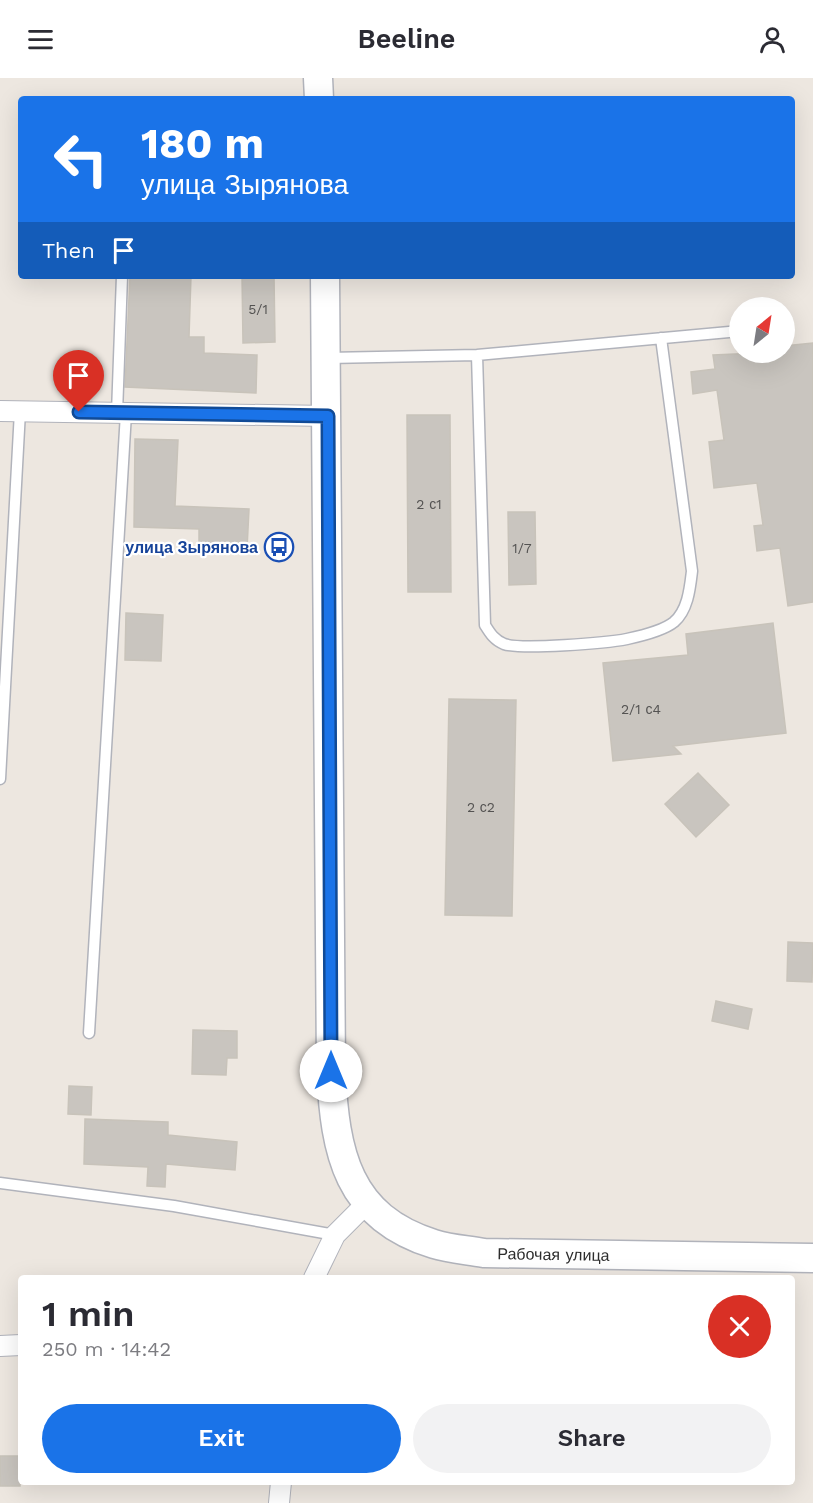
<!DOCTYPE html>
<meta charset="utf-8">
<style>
body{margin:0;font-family:"Work Sans",sans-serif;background:#f2f2f3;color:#2b2b33;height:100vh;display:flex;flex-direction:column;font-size:22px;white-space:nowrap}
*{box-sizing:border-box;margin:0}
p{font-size:20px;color:#7c7c81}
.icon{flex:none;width:33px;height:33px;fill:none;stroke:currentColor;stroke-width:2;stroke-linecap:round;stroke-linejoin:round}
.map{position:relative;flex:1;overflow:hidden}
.panel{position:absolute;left:18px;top:1197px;width:777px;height:210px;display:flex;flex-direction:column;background:#fff;border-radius:6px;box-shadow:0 6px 24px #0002}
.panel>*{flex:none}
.hud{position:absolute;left:18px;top:18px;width:777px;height:183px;border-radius:6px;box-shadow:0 6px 24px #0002;background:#1a73e8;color:#fff;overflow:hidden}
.needle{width:39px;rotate:30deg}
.tools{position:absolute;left:729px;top:219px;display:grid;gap:12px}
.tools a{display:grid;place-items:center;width:66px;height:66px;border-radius:50%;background:#fff;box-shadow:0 6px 24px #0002;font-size:30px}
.pin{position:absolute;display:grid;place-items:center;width:51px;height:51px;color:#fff;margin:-62px -26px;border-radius:50% 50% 50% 0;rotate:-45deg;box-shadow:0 0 6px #0007}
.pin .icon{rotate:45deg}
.me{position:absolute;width:66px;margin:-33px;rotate:0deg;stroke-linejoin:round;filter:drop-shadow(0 0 4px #0008)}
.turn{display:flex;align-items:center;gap:21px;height:126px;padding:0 24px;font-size:27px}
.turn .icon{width:78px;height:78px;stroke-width:2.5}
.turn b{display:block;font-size:42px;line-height:51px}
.then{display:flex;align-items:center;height:57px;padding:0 24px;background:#0003;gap:12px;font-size:22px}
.round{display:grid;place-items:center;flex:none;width:63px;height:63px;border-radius:32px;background:#f2f2f3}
.head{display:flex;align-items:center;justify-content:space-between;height:102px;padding:0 24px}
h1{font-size:36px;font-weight:600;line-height:45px}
.button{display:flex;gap:12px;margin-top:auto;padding:12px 24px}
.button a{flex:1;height:69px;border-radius:36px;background:#1a73e8;color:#fff;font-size:24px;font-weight:600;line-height:69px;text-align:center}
.button a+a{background:#f2f2f3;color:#2b2b33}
header{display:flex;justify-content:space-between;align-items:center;height:78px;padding:0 24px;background:#fff;font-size:27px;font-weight:600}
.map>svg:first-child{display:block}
.building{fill:#c9c5bf;stroke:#c8c3ba;stroke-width:1.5}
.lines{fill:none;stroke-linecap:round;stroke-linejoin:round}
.lane-casing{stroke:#b1b3bb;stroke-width:13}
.street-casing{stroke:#b1b3bb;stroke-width:22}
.secondary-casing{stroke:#b1b3bb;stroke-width:31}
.lane{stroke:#fff;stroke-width:10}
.street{stroke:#fff;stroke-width:20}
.secondary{stroke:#fff;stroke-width:28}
.route-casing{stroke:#114b97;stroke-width:15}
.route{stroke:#1a73e8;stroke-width:10}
.labels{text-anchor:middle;stroke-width:4.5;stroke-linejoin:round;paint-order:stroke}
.number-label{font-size:14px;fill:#545352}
.transit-label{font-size:16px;font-weight:bold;fill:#164399;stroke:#fff;text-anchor:end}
.street-label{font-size:16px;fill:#2d2d2d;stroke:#fff}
</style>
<header><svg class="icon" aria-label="menu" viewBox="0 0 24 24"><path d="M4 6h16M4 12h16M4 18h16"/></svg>Beeline<svg class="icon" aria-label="person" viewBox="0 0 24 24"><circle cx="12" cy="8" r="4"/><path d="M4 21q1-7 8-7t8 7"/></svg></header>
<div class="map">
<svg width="813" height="1425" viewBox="0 0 813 1425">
<rect width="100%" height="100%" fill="#ede7e0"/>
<!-- building -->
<path class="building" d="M130,198h61l-2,61h15v16l53,2 -1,38 -131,-6z
M242,198h32l1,66 -32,1z
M813,265v259l-25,4 -8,-58 -23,3 -3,-25 9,-1 -6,-42 -43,5 -5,-46 15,-2 -7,-50 -24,4 -2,-22 24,-3 -2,-14 71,-3v-6z
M407,337h43l1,177h-43z
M135,361l43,1 -3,66 74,3 -2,40 -48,-2v-18l-65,-2z
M508,434h27l1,72 -27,1z
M126,535l37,2 -2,46 -36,-1z
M773,545l13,110 -113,13 8,8 -68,7 -10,-98 85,-8 -2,-21z
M449,621l67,1 -4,216 -67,-1z
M698,695l31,32 -33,32 -31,-33z
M788,864l25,1 -1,39 -25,-1z
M716,923l36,8 -4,20 -36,-8z
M193,952l44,1v27h-10l-1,17 -34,-1z
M69,1008l23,1 -1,28 -23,-1z
M85,1041l83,3v13l69,7 -2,28 -69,-6 -1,23 -18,-1 1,-19 -64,-3z
M0,1378h19l1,30h-20z"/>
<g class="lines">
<!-- lane casing -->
<g class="lane-casing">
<path id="lane" d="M477,277l8,270c5,8 9,15 19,19 17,6 103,-1 123,-5 14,-3 36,-8 47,-17 14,-12 16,-34 18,-51l-31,-233
M328,280l149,-3 263,-24
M117,335l5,-137
M0,701l20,-368
M89,955l37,-620
M0,1105l174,23 161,29"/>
</g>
<!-- street casing -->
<g class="street-casing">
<path id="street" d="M0,333l328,5
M314,1200l21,-43 31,-31
M0,1268l21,-1
M279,1425l2,-21"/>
</g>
<!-- secondary casing -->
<g class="secondary-casing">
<g id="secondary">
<path d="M318,0l1,21"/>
<path id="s1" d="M325,198l6,795c4,82 16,146 103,173 16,5 34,6 50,9l329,5"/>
</g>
</g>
<!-- lane -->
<use href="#lane" class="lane"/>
<!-- street -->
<use href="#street" class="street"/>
<!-- secondary -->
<use href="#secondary" class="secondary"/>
</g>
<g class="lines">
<!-- route casing -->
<g class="route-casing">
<path id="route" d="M79,334l249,4 3,655"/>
</g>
<!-- route -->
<use href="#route" class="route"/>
</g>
<!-- icons -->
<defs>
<g id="bus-ring" transform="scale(1.5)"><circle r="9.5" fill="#fff" stroke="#1a4fb4" stroke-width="1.5"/><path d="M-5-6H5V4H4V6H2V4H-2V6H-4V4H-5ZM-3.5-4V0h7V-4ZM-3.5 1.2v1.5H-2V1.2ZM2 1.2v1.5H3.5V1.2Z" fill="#1a4fb4"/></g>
</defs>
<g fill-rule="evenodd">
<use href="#bus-ring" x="279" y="469"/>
</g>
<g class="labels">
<!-- number labels -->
<g class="number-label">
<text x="258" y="236">5/1</text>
<text x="429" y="431">2 с1</text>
<text x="522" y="475">1/7</text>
<text x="641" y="636">2/1 с4</text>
<text x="481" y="734">2 с2</text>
</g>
<!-- transit labels -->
<g class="transit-label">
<text x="258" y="475">улица Зырянова</text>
</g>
<!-- street labels -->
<g class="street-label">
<text dy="6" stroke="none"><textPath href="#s1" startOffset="1134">Рабочая улица</textPath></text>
</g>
</g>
</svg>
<div class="tools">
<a><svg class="needle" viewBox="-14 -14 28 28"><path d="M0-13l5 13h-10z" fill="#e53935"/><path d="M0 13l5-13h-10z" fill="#7c7c81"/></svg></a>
</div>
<div class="pin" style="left:79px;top:334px;background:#d93025"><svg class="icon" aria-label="arrive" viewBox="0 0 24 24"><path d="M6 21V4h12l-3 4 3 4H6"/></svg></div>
<svg class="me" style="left:331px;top:993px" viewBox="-20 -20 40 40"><circle r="19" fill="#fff"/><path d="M0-13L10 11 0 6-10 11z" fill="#1a73e8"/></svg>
<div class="hud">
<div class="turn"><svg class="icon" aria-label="left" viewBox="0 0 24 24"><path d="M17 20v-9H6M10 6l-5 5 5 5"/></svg><div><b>180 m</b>улица Зырянова</div></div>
<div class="then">Then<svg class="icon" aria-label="arrive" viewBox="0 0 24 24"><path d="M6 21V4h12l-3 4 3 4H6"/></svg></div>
</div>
<section class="panel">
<div class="head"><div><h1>1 min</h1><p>250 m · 14:42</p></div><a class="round" style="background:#d93025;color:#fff"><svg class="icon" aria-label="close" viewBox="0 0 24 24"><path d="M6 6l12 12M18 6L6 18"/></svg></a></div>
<div class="button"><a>Exit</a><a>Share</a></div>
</section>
</div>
